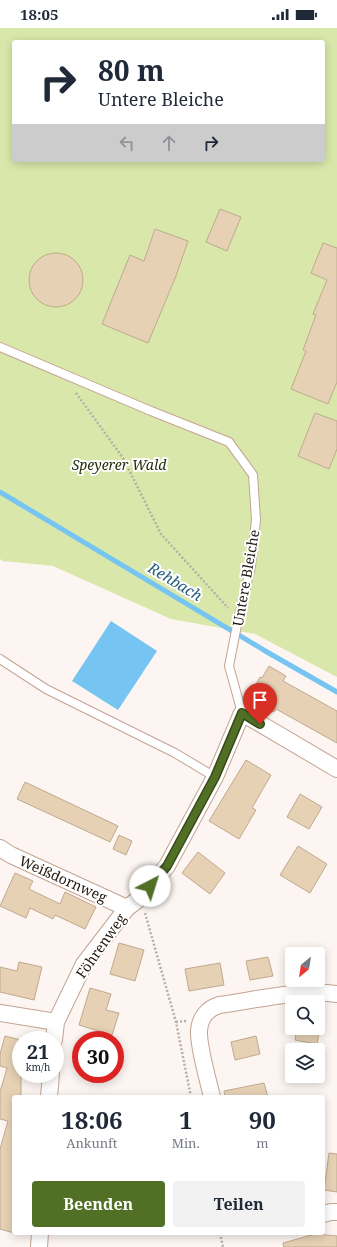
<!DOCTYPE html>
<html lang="de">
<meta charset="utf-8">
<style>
body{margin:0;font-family:"Noto Serif",serif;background:#f2f2f3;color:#1f2937;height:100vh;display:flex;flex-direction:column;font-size:15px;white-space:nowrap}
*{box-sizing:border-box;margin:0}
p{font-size:13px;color:#747a83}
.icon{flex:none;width:22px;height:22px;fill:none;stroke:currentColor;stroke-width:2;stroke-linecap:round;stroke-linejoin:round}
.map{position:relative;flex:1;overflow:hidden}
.side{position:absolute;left:12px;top:1067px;width:313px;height:140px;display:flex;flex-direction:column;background:#fff;border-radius:4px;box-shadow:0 2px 10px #0003}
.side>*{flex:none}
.top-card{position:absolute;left:12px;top:12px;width:313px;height:122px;border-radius:4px;box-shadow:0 2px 10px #0003;background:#fff;color:#1f2937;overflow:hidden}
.needle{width:26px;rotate:210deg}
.controls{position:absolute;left:285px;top:919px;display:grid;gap:8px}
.controls a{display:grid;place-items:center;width:40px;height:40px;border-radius:4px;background:#fff;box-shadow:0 2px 10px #0003;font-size:20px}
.speed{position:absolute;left:12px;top:1003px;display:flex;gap:8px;font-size:20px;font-weight:700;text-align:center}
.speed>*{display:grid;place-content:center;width:52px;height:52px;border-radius:50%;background:#fff;box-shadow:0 2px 10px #0003;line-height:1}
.speed small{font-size:10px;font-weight:400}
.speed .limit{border:6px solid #d22;background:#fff;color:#111}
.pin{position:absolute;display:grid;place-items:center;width:34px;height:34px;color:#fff;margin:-41px -17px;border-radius:50% 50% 50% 0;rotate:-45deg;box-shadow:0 0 4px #0007}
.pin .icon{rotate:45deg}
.me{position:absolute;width:44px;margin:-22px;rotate:40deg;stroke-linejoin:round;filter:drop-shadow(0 0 3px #0008)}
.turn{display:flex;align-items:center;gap:14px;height:84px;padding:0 20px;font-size:18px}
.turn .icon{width:52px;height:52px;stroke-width:2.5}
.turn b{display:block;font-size:28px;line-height:34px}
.lanes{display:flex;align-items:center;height:38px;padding:0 20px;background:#0003;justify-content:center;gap:20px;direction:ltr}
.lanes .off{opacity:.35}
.eta{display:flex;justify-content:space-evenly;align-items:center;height:68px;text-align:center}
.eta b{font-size:24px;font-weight:700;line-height:28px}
.button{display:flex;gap:8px;margin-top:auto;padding:8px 20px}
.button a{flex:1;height:46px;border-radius:4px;background:#517025;color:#fff;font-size:16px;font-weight:700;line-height:46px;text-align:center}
.button a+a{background:#f2f2f3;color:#1f2937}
.status{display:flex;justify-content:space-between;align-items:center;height:28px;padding:0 20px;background:#fff;direction:ltr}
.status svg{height:11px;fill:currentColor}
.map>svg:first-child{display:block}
.green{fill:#dae7aa;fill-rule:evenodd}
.water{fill:#76c4f2}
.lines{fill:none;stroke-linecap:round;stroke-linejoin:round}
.stream{stroke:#76c4f2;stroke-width:5}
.building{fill:#e6d1b4;stroke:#bfaa8e}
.lane-casing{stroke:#c3a492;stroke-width:10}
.street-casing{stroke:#c3a492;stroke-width:18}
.path{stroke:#b6aea9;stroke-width:2.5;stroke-dasharray:2 2;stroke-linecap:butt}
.lane{stroke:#fff;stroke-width:8}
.street{stroke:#fff;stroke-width:16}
.route-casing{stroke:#354918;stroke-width:10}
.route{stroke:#517025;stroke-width:7}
.labels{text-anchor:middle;stroke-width:4;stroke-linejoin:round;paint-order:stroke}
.park-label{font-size:14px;font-style:italic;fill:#282e0d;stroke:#fff}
.street-label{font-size:14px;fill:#231811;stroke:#fff}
.water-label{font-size:15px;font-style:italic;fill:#245e7e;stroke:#fff}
</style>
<div class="status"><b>18:05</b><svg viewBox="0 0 49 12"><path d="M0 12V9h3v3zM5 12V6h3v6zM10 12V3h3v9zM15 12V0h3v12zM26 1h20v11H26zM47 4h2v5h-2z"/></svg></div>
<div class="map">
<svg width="337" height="1219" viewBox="0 0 337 1219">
<rect width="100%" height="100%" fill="#fcf5f1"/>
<!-- green -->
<path class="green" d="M0,0h337v649l-82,-43 -84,-15 -118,-53 -50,-5 -3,-2zM14,14h309v118h-309z"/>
<!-- water -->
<path class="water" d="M111,593l46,30 -39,59 -46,-29z"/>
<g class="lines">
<!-- stream -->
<path class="stream" d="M0,464l267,160 70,40"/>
</g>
<!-- building -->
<path class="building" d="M220,181l21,8 -14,34 -21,-9z
M155,201l33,12 -12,35 -28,67 -46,-19 28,-69 14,6z
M323,215l14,5v134l-9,22 -37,-15 15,-38 -3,-1 13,-35 -3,-1 14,-34 -16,-7z
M29 252a27 27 0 1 1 54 0a27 27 0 1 1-54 0Z
M315,385l22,8v28l-8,20 -31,-13z
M269,638l17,10 -3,5 54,30v32l-61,-34 -2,3 -25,-14 11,-21 2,1z
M246,732l25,15 -19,33 4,2 -17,29 -30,-18z
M25,754l93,44 -8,16 -93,-43z
M300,766l22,13 -13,22 -22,-12z
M119,807l13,6 -6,14 -13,-6z
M298,818l29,18 -17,29 -30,-18z
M198,824l27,21 -15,21 -28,-21z
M15,845l18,8 -4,8 31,15 5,-12 31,15 -11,22 -30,-14 -2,4 -23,-11 -4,10 -26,-12z
M119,915l25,7 -9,31 -25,-7z
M268,929l5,19 -23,4 -4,-19z
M19,934l23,5 -8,33 -34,-8v-25l17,4z
M220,935l4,22 -35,6 -4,-22z
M90,960l21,6 -5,16 13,3 -7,22 -33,-10z
M297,1000h23l-3,16 -22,-4z
M5,1008l16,4v57h-7v136l-14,-4v-80l8,-28 -8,-2v-27l7,-24 -7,-2v-12z
M256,1008l4,18 -25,6 -4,-18z
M264,1055l4,14h-43l-1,-6z
M329,1125l8,1v38l-13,-2z
M315,1206l22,2v11h-53l-1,-4z"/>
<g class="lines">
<!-- lane casing -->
<g class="lane-casing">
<path id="lane" d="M0,319l151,64 78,31 24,33 3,45 -5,46 -13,54 -9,46 13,47
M0,631l46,30 129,64 40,24"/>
</g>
<!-- street casing -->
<g class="street-casing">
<path id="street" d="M0,820l11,7 116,53
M0,985l56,9
M54,1012l2,-18 28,-58 43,-56 13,-10 27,-32 48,-89 27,-64 95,56
M49,1069l2,-23
M212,1069c-4,-18 -14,-50 -13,-67 1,-12 8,-21 20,-25 37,-5 81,-16 118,-11
M323,1186l8,-2h6
M39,1219l1,-14"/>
</g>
<!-- path -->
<path class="path" d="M76,365l47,65 38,76 67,74
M145,885l31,109 15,75
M176,994l10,-1
M220,1205l3,14"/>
<!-- lane -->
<use href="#lane" class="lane"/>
<!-- street -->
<use href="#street" class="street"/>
</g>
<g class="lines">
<!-- route casing -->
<g class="route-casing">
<path id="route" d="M150,858l17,-20 48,-89 27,-64 18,11"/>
</g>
<!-- route -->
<use href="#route" class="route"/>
</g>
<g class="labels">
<!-- park labels -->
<g class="park-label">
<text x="119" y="442">Speyerer Wald</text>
</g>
<!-- street labels -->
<g class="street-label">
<text transform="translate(246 550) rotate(-80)" y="5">Untere Bleiche</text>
<text transform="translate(63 851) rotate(24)" y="5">Weißdornweg</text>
<text transform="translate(101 918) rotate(-55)" y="5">Föhrenweg</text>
</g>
<!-- water labels -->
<g class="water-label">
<text transform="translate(175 554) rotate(31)" y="5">Rehbach</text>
</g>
</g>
</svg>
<div class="controls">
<a><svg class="needle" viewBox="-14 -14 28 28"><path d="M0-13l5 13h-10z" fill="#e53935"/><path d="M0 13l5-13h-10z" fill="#747a83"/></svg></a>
<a><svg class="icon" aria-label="search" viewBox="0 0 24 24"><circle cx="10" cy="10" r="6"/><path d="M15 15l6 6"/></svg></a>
<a><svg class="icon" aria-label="layers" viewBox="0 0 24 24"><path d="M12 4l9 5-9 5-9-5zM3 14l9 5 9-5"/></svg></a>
</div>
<div class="speed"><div>21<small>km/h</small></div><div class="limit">30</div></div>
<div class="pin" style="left:260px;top:696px;background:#d93025"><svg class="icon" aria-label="arrive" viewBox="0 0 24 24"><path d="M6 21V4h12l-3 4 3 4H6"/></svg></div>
<svg class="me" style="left:150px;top:858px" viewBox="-20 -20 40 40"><circle r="19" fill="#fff"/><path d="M0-13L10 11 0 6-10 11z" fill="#517025"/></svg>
<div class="top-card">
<div class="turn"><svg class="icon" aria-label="right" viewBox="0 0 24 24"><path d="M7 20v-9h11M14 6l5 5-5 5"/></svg><div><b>80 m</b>Untere Bleiche</div></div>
<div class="lanes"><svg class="icon off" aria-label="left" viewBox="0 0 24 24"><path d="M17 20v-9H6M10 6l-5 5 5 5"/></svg><svg class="icon off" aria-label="ahead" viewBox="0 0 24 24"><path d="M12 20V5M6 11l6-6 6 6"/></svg><svg class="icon" aria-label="right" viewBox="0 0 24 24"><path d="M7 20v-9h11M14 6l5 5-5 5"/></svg></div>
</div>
<section class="side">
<div class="eta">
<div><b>18:06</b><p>Ankunft</p></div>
<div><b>1</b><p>Min.</p></div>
<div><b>90</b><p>m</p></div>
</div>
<div class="button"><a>Beenden</a><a>Teilen</a></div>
</section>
</div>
